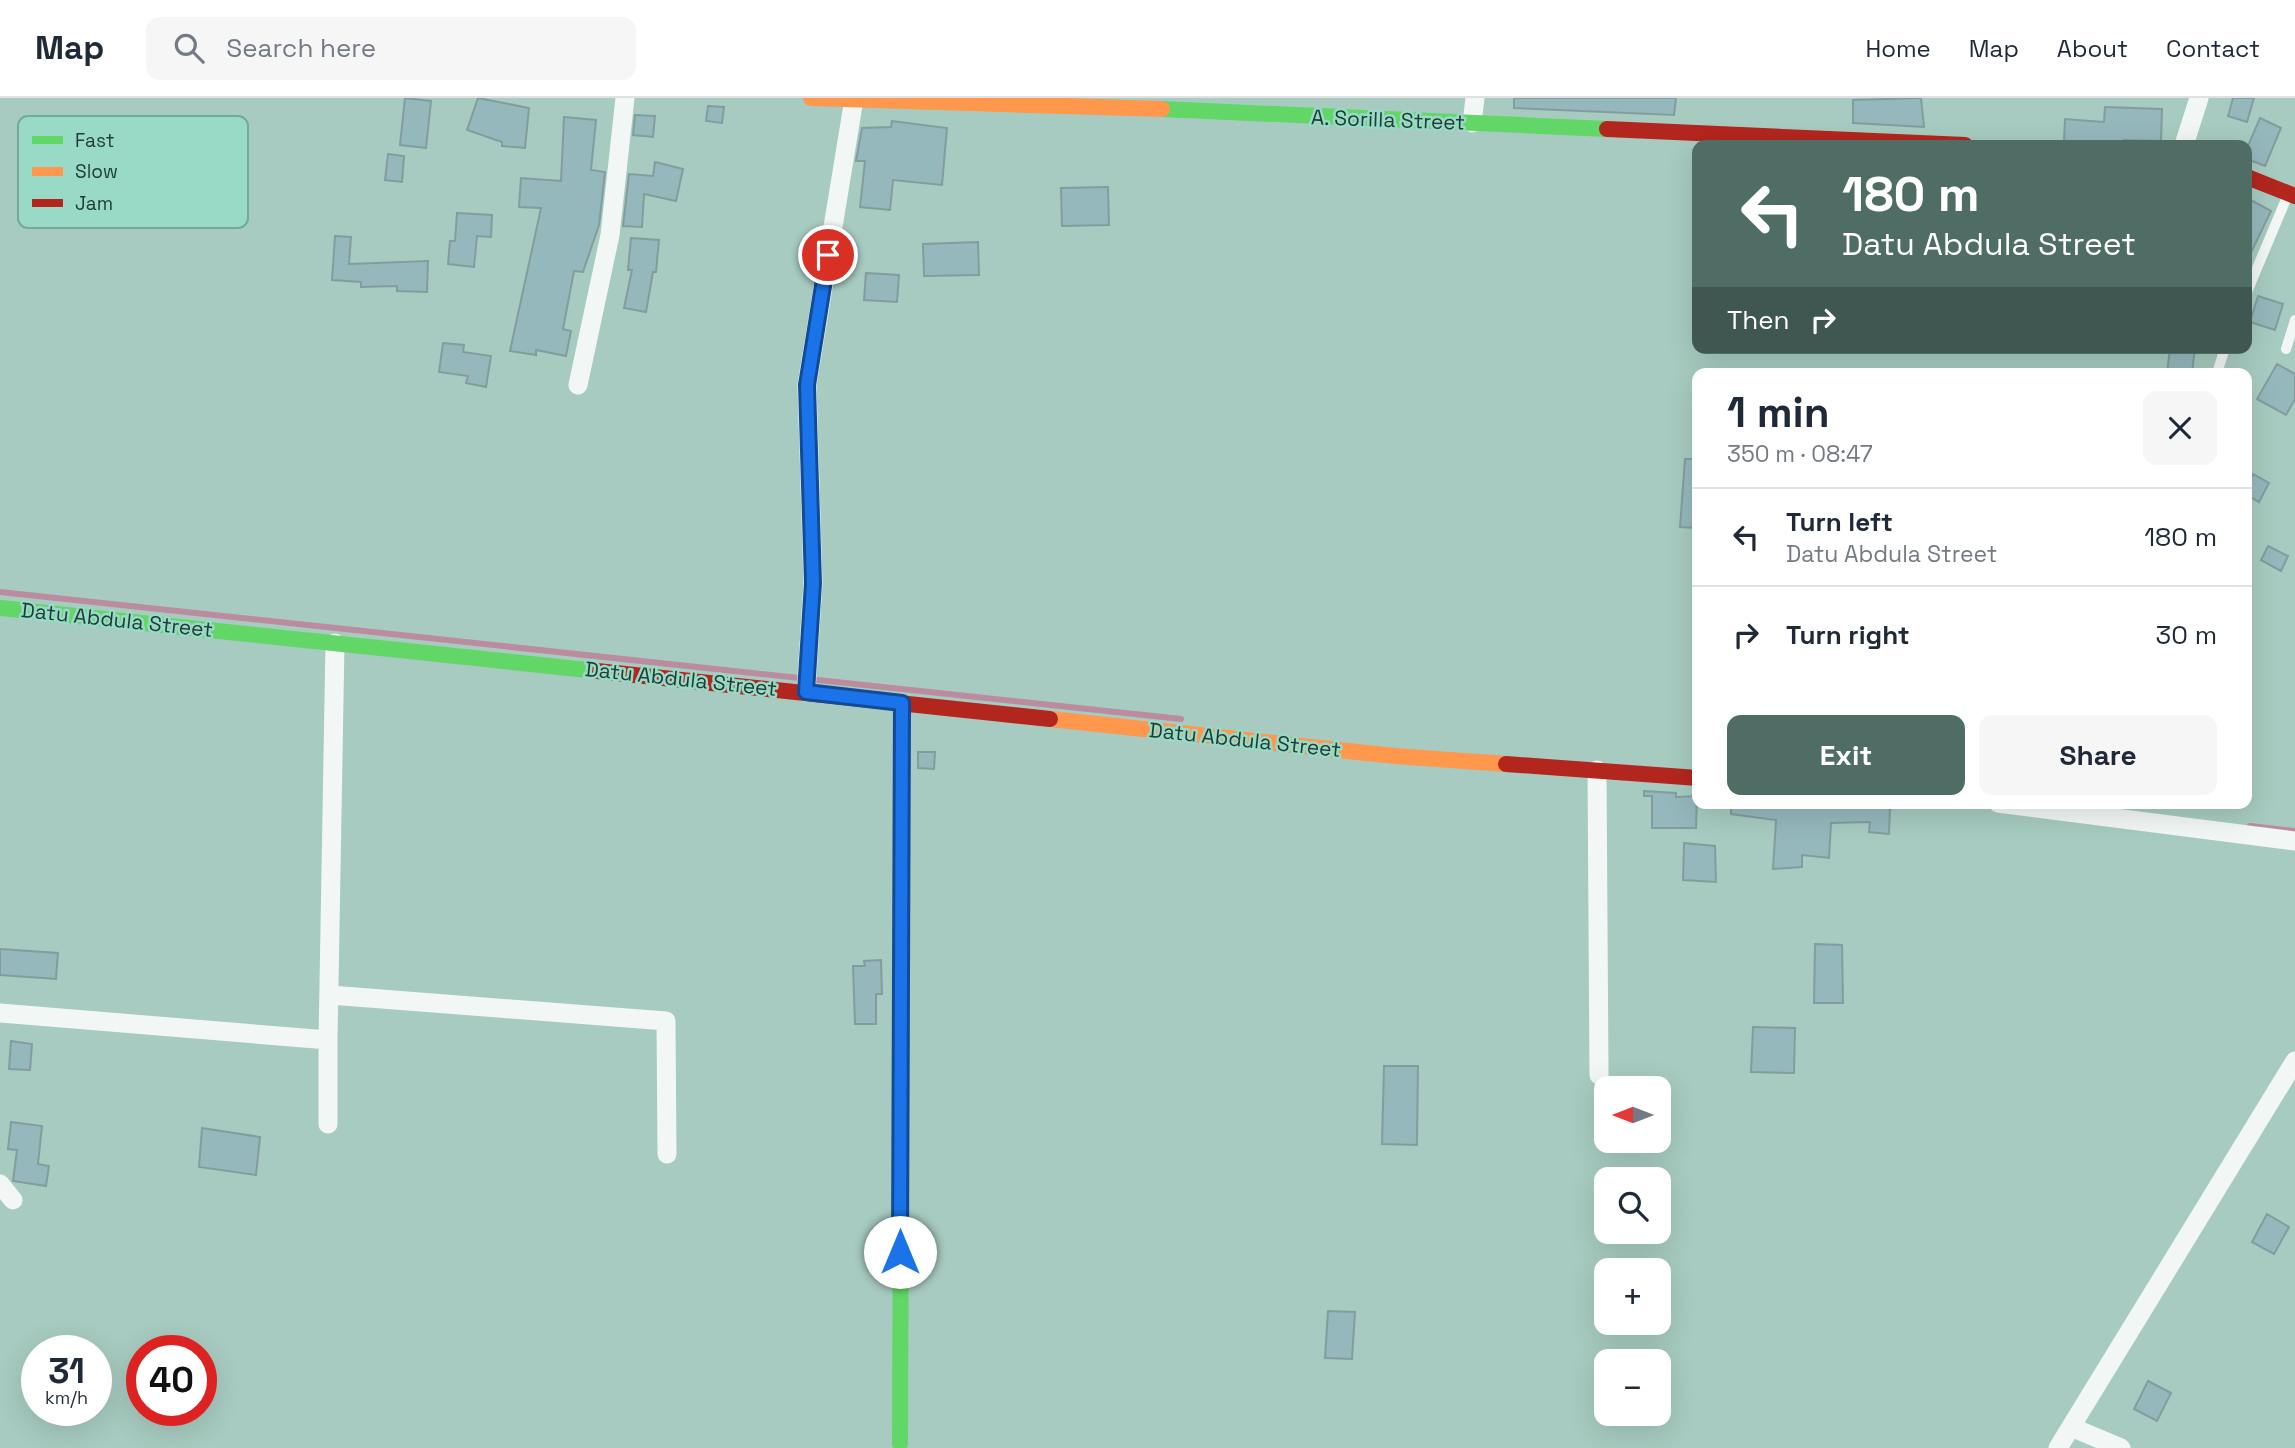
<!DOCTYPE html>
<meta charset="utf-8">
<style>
body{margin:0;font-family:"Space Grotesk",sans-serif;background:#f6f6f7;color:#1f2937;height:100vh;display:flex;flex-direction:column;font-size:26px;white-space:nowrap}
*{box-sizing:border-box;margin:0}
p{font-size:23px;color:#747a83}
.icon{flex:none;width:38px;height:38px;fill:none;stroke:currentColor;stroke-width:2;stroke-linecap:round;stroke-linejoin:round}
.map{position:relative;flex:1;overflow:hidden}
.drawer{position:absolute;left:1692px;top:270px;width:560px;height:441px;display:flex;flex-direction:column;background:#fff;border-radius:14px;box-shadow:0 7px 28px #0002}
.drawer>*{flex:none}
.banner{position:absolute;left:1692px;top:42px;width:560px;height:214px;border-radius:14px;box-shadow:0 7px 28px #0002;background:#4f6d64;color:#fff;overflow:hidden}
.needle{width:46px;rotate:270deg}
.tools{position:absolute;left:1594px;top:978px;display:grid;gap:14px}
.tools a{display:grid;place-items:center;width:77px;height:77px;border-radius:14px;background:#fff;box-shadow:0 7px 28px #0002;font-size:35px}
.speed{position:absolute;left:21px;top:1237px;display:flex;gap:14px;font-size:35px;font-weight:700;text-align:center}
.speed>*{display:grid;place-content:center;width:91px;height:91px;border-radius:50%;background:#fff;box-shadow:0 7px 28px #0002;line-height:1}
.speed small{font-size:18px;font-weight:400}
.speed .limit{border:10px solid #d22;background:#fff;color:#111}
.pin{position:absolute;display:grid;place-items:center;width:60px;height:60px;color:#fff;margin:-30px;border:4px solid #fff;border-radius:50%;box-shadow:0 2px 7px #0007}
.me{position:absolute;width:77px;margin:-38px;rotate:0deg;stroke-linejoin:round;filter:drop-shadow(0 0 5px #0008)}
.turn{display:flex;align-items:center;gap:24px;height:147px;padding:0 35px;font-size:32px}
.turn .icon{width:91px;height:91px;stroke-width:2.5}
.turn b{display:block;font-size:49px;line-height:60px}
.then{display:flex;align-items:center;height:66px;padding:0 35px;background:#0003;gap:14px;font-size:26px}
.round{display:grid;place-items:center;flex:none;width:74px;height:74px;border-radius:14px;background:#f6f6f7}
.headline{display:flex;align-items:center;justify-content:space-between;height:119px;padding:0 35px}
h1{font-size:42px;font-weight:800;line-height:52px}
.action{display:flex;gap:14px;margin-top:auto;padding:14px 35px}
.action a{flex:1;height:80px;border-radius:14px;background:#4f6d64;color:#fff;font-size:28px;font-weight:800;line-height:80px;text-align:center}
.action a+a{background:#f6f6f7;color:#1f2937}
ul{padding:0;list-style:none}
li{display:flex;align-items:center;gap:21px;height:98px;padding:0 35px;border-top:2px solid #e0e1e3}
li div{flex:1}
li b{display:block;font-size:26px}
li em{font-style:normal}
header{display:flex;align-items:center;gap:42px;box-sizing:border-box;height:98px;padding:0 35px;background:#fff;border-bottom:2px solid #e0e1e3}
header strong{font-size:33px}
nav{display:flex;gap:38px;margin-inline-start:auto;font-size:24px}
.search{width:490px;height:63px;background:#f6f6f7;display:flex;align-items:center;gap:18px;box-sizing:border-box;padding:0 24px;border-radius:14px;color:#747a83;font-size:26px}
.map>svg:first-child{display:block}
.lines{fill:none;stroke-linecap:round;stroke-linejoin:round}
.stream{stroke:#bb8ba0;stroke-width:6}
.building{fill:#95b8bc;stroke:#839d9e;stroke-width:2}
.lane{stroke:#f2f7f6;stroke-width:10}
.street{stroke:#f2f7f6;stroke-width:19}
.fast{stroke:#63d668;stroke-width:16}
.slow{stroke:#ff974d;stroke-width:16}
.jam{stroke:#b3261e;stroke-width:16}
.route-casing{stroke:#114b97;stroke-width:18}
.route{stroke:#1a73e8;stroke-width:12}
.labels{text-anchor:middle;stroke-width:5;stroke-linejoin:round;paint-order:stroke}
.street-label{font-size:21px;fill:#1f3b33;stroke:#98dac6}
.key{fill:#98dac6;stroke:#74aa9a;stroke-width:2}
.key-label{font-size:19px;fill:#1f3b33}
</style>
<header>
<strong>Map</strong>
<div class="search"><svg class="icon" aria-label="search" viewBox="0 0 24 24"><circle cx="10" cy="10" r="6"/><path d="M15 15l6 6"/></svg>Search here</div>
<nav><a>Home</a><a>Map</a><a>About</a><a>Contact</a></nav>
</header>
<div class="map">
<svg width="2295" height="1350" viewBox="0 0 2295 1350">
<rect width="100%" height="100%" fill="#a7cbc0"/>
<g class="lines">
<!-- stream -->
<path class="stream" d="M0,494l1181,127
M2250,728l45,5"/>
</g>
<!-- building -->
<path class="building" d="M405,0l26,3 -5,47 -26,-3z
M478,0l51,10 -4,40 -23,-2v-4l-35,-12z
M1514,0h162l-2,17 -160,-7z
M1921,0l3,29 -71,-4v-23z
M2233,0h21l-7,24 -19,-6z
M708,8l16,1 -2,16 -16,-2z
M2105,9l57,2 -1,32 -37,-1v5h-21l-39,-4 1,-22 39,3z
M635,17l20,1 -2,21 -20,-2z
M564,19l32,3 -5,50 14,2 -6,53 -16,47 -9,-1 -11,58 8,2 -5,25 -30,-6v5l-26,-4 31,-143 -22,-1 2,-29 40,3z
M2260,20l21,10 -16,38 -18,-7v-11z
M892,23l55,7 -5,57 -49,-5 -3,30 -30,-3 5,-46h-9l6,-33 29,-1z
M388,56l16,2 -2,26 -17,-2z
M655,64l28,7 -7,32 -32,-7 -2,33 -19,-1 6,-52 24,2z
M1108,89l1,38 -47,1 -1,-38z
M2247,100l24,13 -24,50z
M457,115l35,2 -1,22 -14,-1 -3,31 -26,-3 2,-23h5z
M335,138l16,1 -2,27 79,-3 -1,31 -30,-1v-5l-36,1v-5l-29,-2z
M631,140l28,2 -3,32h-3l-7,40 -22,-4 8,-38h-4z
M978,144l1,33 -55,1 -1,-32z
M866,175l33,2 -2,27 -33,-2z
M2258,198l25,8 -8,26 -25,-8z
M443,245l21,2 -1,7 28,4 -5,31 -20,-4 2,-7 -29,-4z
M2170,250h25l-3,25h-25z
M2277,266l18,10v25l-9,16 -29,-16z
M1685,361h13v69l-18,-1z
M2253,376l16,9 -10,19 -12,-7v-10z
M2268,448l20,10 -7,15 -20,-11z
M918,654h17l-1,17 -16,-1z
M1644,693l32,2v4l21,-1 -1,32h-44v-32h-8z
M1731,705l159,3 -1,28 -20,-2 1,-10 -39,1 -2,35 -27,-3v12l-29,2 3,-49 -45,-6z
M1684,745l31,3 1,36 -33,-2z
M1815,846l27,1 1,58h-29z
M0,851l58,4 -2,26 -56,-4z
M881,862l1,34h-6v30h-21l-2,-58h12l-1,-5z
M1753,929l42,1 -1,45 -43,-1z
M11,943l21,3 -2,26 -21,-1z
M1384,968h34l-1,79 -35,-1z
M11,1024l31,4 -4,38 11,2 -3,20 -33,-5 4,-31 -9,-1z
M202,1030l58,9 -4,38 -57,-8z
M2267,1116l22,13 -15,27 -22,-12z
M1328,1213l27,1 -3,47 -27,-1z
M2148,1283l23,12 -14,28 -23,-12z"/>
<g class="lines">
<!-- lane -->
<path class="lane" d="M2247,194l40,-95
M2286,251l9,-29
M2217,275l8,-25"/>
<!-- street -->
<path class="street" d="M1472,25l3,-25
M2184,47l15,-47
M578,287l32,-150 15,-137
M806,594l7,-109 -6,-198 47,-286
M1597,672l2,305
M1998,705l297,38
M330,897l336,26 1,133
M0,915l328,27 7,-397
M328,942v84
M0,1086l13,16
M2071,1329l50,21
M2058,1350l237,-387"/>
<!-- fast -->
<path class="fast" d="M1162,11l445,20
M0,510l597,63
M900,1345l2,-581"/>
<!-- slow -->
<path class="slow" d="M811,0l351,11
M1050,621l345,37 111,8"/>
<!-- jam -->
<path class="jam" d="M1607,31l358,16
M2247,79l48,19
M597,573l453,48
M1506,666l192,14
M902,764v-159"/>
</g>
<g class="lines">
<!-- route casing -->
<g class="route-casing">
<path id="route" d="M828,157l-21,130 6,198 -7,109 96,11 -2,549"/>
</g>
<!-- route -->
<use href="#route" class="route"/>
</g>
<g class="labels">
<!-- street labels -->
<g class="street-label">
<text transform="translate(1388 22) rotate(2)" y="7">A. Sorilla Street</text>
<text transform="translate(117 522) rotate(6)" y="7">Datu Abdula Street</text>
<text transform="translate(681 581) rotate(6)" y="7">Datu Abdula Street</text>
<text transform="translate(1245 642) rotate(6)" y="7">Datu Abdula Street</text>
</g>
</g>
<!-- legend -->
<rect x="18" y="18" width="230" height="112" rx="10" class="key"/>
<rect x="32" y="38" width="31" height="8" fill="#63d668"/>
<rect x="32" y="69" width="31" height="9" fill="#ff974d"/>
<rect x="32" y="101" width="31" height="8" fill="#b3261e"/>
<g class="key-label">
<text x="75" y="49">Fast</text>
<text x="75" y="80">Slow</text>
<text x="75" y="112">Jam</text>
</g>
</svg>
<div class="tools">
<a><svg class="needle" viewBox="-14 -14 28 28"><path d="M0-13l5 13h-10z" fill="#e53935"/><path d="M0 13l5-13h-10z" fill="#747a83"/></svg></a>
<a><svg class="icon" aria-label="search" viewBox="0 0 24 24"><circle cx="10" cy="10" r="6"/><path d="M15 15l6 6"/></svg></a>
<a>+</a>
<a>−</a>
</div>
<div class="speed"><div>31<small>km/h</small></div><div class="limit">40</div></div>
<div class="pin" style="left:828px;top:157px;background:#d93025"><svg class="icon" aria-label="arrive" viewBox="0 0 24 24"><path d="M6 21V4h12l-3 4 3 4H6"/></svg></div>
<svg class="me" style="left:900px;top:1154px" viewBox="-20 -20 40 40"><circle r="19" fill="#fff"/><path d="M0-13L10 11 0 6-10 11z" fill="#1a73e8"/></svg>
<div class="banner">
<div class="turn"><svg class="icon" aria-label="left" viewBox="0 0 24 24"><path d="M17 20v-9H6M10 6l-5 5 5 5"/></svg><div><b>180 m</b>Datu Abdula Street</div></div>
<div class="then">Then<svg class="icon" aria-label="right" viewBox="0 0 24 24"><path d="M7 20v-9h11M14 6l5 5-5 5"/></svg></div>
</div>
<section class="drawer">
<div class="headline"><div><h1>1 min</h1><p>350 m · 08:47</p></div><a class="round"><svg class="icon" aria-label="close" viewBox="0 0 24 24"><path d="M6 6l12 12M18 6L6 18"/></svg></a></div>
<ul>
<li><svg class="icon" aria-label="left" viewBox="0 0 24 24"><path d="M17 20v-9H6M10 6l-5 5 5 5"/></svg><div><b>Turn left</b><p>Datu Abdula Street</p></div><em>180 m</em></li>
<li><svg class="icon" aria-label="right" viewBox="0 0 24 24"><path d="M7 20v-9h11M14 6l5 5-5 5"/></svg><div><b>Turn right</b></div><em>30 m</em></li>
</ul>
<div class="action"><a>Exit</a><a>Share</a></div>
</section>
</div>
